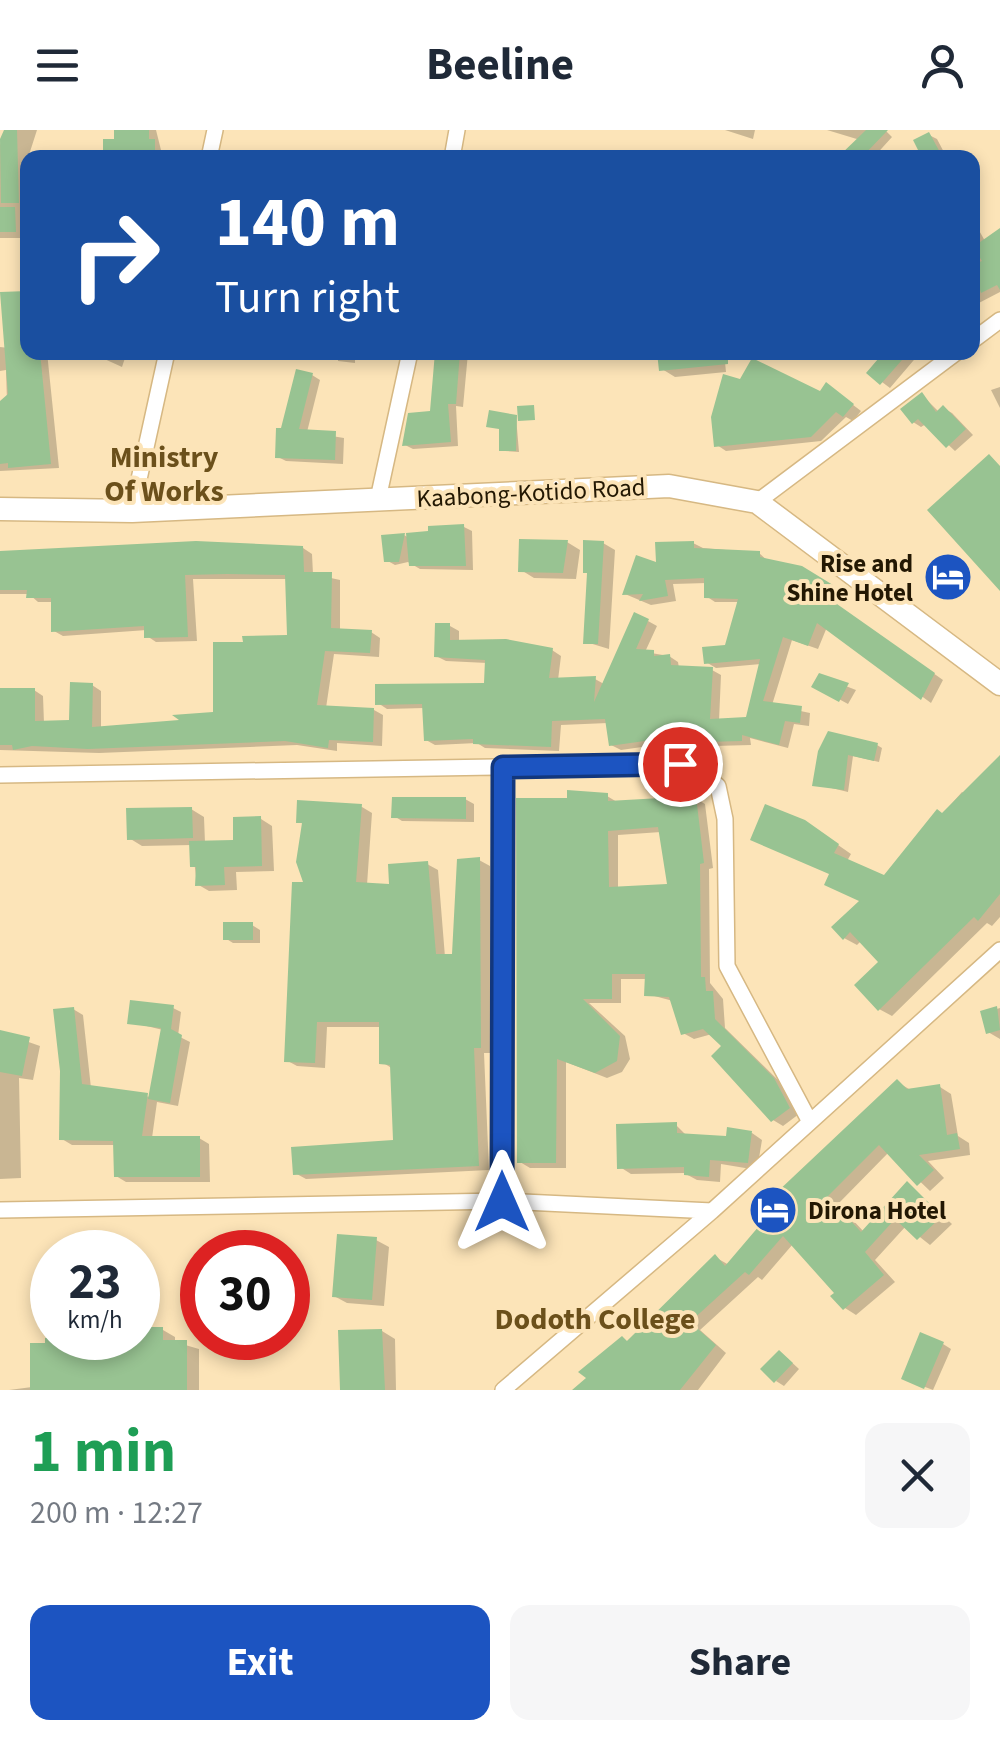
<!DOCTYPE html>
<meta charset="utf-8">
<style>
body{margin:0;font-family:"Source Sans 3",sans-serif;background:#f6f6f7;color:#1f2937;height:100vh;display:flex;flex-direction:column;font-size:38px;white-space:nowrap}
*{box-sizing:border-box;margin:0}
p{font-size:32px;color:#747a83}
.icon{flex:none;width:55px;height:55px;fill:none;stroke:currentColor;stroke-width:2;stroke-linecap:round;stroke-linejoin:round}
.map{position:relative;height:1260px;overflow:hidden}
.panel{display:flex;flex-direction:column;background:#fff;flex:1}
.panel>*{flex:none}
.hud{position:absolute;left:20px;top:20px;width:960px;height:210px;border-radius:20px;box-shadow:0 5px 15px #0003;background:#1a4fa0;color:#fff;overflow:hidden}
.speed{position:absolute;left:30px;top:1100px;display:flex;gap:20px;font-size:50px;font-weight:700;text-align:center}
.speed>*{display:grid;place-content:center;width:130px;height:130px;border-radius:50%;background:#fff;box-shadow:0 5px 15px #0003;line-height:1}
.speed small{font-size:25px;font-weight:400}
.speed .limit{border:15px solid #d22;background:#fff;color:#111}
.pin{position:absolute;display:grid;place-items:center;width:85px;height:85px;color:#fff;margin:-42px;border:5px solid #fff;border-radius:50%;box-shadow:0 2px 10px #0007}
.me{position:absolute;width:110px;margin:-55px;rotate:0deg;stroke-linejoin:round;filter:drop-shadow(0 0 8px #0008)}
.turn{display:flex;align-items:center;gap:35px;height:210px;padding:0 30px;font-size:45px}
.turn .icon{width:130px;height:130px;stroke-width:2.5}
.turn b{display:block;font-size:70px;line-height:85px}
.round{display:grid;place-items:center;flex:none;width:105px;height:105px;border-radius:20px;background:#f6f6f7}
.head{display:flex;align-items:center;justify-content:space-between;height:170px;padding:0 30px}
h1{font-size:60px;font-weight:700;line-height:75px;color:#1e9e55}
.primary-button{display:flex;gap:20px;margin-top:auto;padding:20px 30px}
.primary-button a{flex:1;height:115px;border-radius:20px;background:#1c54c1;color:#fff;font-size:40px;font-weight:700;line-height:115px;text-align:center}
.primary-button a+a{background:#f6f6f7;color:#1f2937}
header{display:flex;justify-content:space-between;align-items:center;height:130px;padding:0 30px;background:#fff;font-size:45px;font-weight:700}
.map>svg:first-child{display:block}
.shadow{fill:#0003;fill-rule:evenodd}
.building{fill:#98c392;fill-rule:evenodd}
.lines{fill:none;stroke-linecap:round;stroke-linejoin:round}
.street-casing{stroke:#d6b883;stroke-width:18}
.secondary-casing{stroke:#d6b883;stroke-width:25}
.street{stroke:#fff;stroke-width:15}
.secondary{stroke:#fff;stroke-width:22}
.route-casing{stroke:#12377d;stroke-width:25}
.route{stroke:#1c54c1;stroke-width:18}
.labels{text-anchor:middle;stroke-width:8;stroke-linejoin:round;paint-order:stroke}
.street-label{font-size:25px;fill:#231803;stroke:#fce4b8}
.poi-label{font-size:25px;font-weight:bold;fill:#231803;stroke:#fce4b8;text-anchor:end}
.quarter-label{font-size:30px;font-weight:bold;fill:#6b501b;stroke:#fce4b8}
</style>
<header><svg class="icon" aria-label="menu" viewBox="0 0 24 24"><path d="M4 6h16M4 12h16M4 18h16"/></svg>Beeline<svg class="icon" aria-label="person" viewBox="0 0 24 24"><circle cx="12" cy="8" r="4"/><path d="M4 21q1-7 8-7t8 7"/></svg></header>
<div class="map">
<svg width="1000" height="1260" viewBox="0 0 1000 1260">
<rect width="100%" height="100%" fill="#fce4b8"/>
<!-- shadow -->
<path class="shadow" d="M7,0h30l-9,28 -1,80h-27v-93z
M117,0h39l7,28h-60l2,-16h12z
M725,0h30l-2,9z
M827,0h58l7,7 -19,21h-32l19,-18z
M929,5l8,4 10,19h-23z
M250,22l39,3 4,3h-43z
M972,88l13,23 15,-10v61l-25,13z
M0,217l47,5 12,116 -59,3v-37l8,-1 -2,-63 -6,1z
M89,222h38l-5,15z
M338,222h17v11l-17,-2z
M437,222l31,1 -5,54 -7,-1 2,40 -45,3 -8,-4 27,-31z
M724,222l2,20 -51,5 -13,-8z
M887,222l32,2 -29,34 -20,-15z
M312,245l8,5 -13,52 37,6 -1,26 -57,-3 -8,-4 5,-26z
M1000,257v21l-9,-18z
M835,261l26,20 -8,10 -7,-4 -25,24 -95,10 -9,-6z
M922,265l17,17 4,-4 9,5 21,22 -18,16 -29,-27 -5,3 -8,-5z
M516,287l3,35 -14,-1 -3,-2z
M464,397l8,4 1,39 -53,-1 -12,-7 -13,3 -9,-5 18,-25 5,3z
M567,412l13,8 -4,29 -42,-1 -13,-8z
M603,413l12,7 -6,99 -23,-7z
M693,413l10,5 56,5 9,8 33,7 40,24 -6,12 108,76 -12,23 -104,-76 -9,22 -26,-9 -20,65 38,8 -1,13 -15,-2 -6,24 -38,-10 1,7 -73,2 -8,-4 -49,7 -10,-5 -3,-22 -47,2 -2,26 -74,-3 -8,-5 -42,2 -9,-5 -2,-32 -37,1 -9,-6 109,-17v-23l-41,-2 -10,-5 14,-30 9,5v11l93,8 9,6 -3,24 37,-1 9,5 44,-63 9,5 -12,26 24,4 9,6 1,6 33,2 9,5 -2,46 29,-1 13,-56 -45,4 -10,-6 21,-15 12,-45h-24l-9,-6 1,-13 -34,1 3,17 -25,4 -26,-11z
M303,418l9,6 1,20 27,6v51l31,1 9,6 -1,19 -45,-3 -8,54 48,2 9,5 -1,31 -45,-3v8l-40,-6 -198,8 -99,-3v-59l34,-1 9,6 1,27h28l20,-38 9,6v39l85,-7 29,-8 74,-77 -1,-59h-95l4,62 -41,1 -9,-6v-6l-84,6 -9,-5v-29h-16l-9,-8h-29v-41z
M820,546l36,14 -8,14 -33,-18z
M877,615l5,3 -3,14 -26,-6 -5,36 -33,-8 5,-31z
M1000,629v158l-8,9 -5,-3 -95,93 -13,-7 3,-46 -21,-22 -4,4 -13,-7 18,-36 -30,-28 -14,-43 33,23 -4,7 38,17 77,-86 5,3z
M607,666l10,6 78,-4 10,6 8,64 -4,1 1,114 13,16 2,29 59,58 15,28 -16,12 -10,-6 -48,-74 -13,-12 -18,5 -11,-6 -10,-32 -26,-7 1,-15h-27v24h-32l36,33 5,23 -8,13 -15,6 -41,-16v106h-36l-10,-6 50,-362zM661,702l9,54 -52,3v-54z
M465,669l9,5v18l-72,-1 -8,-5z
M362,677l10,6 -5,72 25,2 35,-23 11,6 7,87 9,-1 25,-96 11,6 1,187h-7l5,117 -183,9 -11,-6 101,-31 -3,-73 -11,-7 -1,-35h-54l-2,41 -28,-2 -11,-6 20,-175 -2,-60 -5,-4z
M191,679l13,8 1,26h31l25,-24 11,7 2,45 -38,1 1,18 -28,1 -12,-7 -5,-39 -50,1 -13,-8z
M252,795l8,5v13h-27l-8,-5z
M173,878l8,4 -3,24 12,6 -12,64 -21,-4 -5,36h47l10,6 1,38h-84l-10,-6v-31h-44l-10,-6 11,-130 10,6 8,73 60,9 12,-67 -33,-8z
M1000,878v31l-12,-7 -5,-19z
M0,902l40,14 -7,34 -14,-2 2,100 -21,1z
M897,952l12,7 31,-2 11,7 7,42 11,7 1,12 -42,6 16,17 -14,13 -41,-39 -51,52 26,28 43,-48 45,40 -22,21 -24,-19 -31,34 20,22 -39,33 -11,-7 -8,-15 -44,-49 -31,36 -4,-3 -58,53 26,23 -28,37h-122l139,-133 14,8z
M676,995l11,11 41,2 24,-5 10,7 -5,30 -36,-6 -1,18 -23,-2 -13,-7 -53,1 -11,-7z
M376,1110l13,7 -5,59 -37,-3 -13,-7z
M47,1200h5v8h86v-8h25l12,7v5l24,7v41h-190l23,-3 16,-42z
M382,1201l13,8 1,51h-53z
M943,1214l8,5 -18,41 -21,-8z
M787,1228l12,11 -15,17 -8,-5z"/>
<!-- building -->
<path class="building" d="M4,0h13l2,73h-18l-1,-64z
M114,0h35v9h6v19h-52v-19h11z
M866,0h22l-27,28h-24z
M929,2l14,26h-21l-9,-18z
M0,77h15l1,25h-16z
M1000,98v62l-3,-5 -16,8 -9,-28 10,-4 -9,-14z
M28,161v61h12l11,112 -43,4v-5l-8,1v-63l8,-7 -8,-102z
M435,222h25l-4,52h-8l3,38 -49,4 6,-33 22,-2z
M657,222h71v12l-69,7z
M884,222h25l-29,33 -14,-12z
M752,228l68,33 6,-9 28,22 -11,13 -7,-5 -25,25 -97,10 -3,-30 12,-43 17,5z
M296,239l17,4 -14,56 37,2 -1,29 -60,-2 1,-30h5z
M922,262l14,20 7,-7 23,24 -20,19 -28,-29 -6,5 -12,-15z
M534,275l1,15 -17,1 -1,-15z
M489,280l28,5 -1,36h-17v-22l-13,-2z
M989,324l11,12v125l-73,-81z
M464,394l2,42h-57l-3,-33 22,-2v-5z
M405,403l-6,29h-15l-3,-27z
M519,409l49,1 -5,33 -45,-1z
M583,410l21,1 -6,103h-15l4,-71h-4z
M196,411l107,5 1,26h28l-1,56 41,2 -2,23 -45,-2 -8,54 57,3 -1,34 -44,-2 -1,8 -43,-7 -197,8 -56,-3 -19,4 -1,-5h-12v-57h35v33l34,-1 1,-38 23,1 -1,44 87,-7 -7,-5 41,-3v-70h30l-1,-6 45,-1 -2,-60 -58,-1 -42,1 3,62 -44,1v-12l-93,6v-34h-25l1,-8h-27v-39z
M694,411v7l66,3v6l42,9 31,19 -6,12 108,76 -14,27 -104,-77 -9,23 -25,-9 -20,64 39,5 -2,17 -15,-2 -6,24 -37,-10v6l-76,2v-5l-57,8 -4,-27 -53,2 -1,26 -78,-3v-5l-49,2 -2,-37 -47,1v-21l109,-1 1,-23 -51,-3 1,-34h15v17l56,-1 47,9 -4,30 47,-2 -2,26 40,-90 15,7 -13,30 18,1v6l16,-2 1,11 42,2 -3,52 36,-2 14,-58 -56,5 -2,-17 23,-2 13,-46 -34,-1v-20l-39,2 3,16 -29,5 4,-7 -21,1 14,-40 20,7 -1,-20z
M819,543l30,10 -10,19 -28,-15z
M828,601l50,12 -4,18 -26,-6 -4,35 -32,-4 6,-35z
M1000,625v139l-22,27 -4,-4 -96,94 -24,-26 24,-23 -28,-30 -7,8 -12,-13 28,-26 -35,-16 5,-11 -79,-34 15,-36 40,16 34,24 -5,9 50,22 53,-66 5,4z
M567,660l41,3v8l88,-5 8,67 -4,1 1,113h4l1,14h7l2,28 59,59 16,30 -19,14 -60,-66 10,-10 -18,-17 -22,6 -12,-38 -25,-1 1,-22h-33v25h-29l37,37 -3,25 -22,12 -38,-14 -1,104h-39l-1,-365h51zM658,697l9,57 -58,3 -1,-56z
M392,667h74v22l-75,-1z
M297,670l65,4 -6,78 33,2 -1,-20 40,-3 8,93h16l5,-95 23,-2 1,191h-7l5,118 -186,9 -2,-28 102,-7 -3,-75 -11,-1v-42h-62l-2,41 -31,-1 8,-180h11l-7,-20 6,-39h-6z
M192,677l1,31 -66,2 -1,-32z
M261,686l1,50 -38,1 1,18 -30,1 1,-19h-6l-1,-26 44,-1v-23z
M223,792h30v18h-30z
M130,870l44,5 -3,24 11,6 -12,68 -22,-4 13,-71 -34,-4z
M997,876l3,24 -14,4 -6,-23z
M74,877l8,77 66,9 -6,43h58v41h-86l-1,-36 -54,-1 1,-69 -7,-62z
M0,900l30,7 -8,39 -22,-4z
M897,949l10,10 33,-5 7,51 10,-2 3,16 -41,6 15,15 -17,16 -38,-41 -51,51 33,36 46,-51 35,35 -25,24 -22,-21 -30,33 19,23 -41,35 -13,-14 4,-3 -51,-57 -34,39 -4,-3 -55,50 26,23 -36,45h-108l14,-12 -8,-6 44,-36 5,5 88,-87 10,12 41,-48 -8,-8z
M677,992v11l49,3 1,-9 25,4 -4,32 -38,-3 -1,17 -25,-2v-8l-67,2 -1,-45z
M337,1104l40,3 -5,63 -40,-3z
M138,1197h25v13h24v50h-157v-47h15v-5h93z
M382,1199l3,61h-45l-2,-60z
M920,1202l24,10 -20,47 -23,-10z
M779,1220l14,13 -19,20 -14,-14z"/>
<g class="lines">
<!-- street casing -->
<g class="street-casing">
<path id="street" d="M209,28l6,-28
M452,28l5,-28
M972,211l28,-21
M378,369l32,-147
M757,372l200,-150
M132,381l35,-159
M0,645l679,-11 19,6 20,16 7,33 2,147 83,156
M502,1071l1,-434
M0,1080l502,-9 210,10
M503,1260l209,-179 288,-261"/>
</g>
<!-- secondary casing -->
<g class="secondary-casing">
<path id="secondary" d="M0,379l132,2 537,-25 88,16 243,182"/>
</g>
<!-- street -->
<use href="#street" class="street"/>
<!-- secondary -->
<use href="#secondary" class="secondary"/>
</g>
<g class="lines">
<!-- route casing -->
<g class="route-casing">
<path id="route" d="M502,1072l1,-435 177,-3"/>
</g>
<!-- route -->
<use href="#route" class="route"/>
</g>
<!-- icons -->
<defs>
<g id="hotel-disc" transform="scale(2.5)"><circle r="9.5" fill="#1c54c1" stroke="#fce4b8"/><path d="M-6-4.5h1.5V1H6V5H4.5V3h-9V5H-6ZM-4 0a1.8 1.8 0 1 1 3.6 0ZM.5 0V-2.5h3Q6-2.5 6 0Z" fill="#fff"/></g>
</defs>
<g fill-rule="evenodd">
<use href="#hotel-disc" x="948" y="447"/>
<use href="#hotel-disc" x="773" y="1080"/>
</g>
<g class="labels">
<!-- street labels -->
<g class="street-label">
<text transform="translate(531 362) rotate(-3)" y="9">Kaabong-Kotido Road</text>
</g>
<!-- poi labels -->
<g class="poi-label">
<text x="913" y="442">Rise and<tspan x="913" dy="29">Shine Hotel</tspan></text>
<text x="808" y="1089" text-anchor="start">Dirona Hotel</text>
</g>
<!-- quarter labels -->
<g class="quarter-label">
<text x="164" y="337">Ministry<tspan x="164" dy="34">Of Works</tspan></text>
<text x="595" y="1199">Dodoth College</text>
</g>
</g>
</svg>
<div class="speed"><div>23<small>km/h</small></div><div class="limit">30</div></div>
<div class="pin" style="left:680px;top:634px;background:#d93025"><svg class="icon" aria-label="arrive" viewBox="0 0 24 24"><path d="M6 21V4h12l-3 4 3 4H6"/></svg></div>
<svg class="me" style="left:502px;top:1072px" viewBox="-20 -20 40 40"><path d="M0-17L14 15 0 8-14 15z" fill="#1c54c1" stroke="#fff" stroke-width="4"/></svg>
<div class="hud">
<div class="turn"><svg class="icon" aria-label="right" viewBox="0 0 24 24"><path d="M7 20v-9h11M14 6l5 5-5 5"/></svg><div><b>140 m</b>Turn right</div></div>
</div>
</div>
<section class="panel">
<div class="head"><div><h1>1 min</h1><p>200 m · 12:27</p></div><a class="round"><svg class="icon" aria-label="close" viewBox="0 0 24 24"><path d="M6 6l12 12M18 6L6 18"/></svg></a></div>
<div class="primary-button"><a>Exit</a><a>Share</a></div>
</section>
